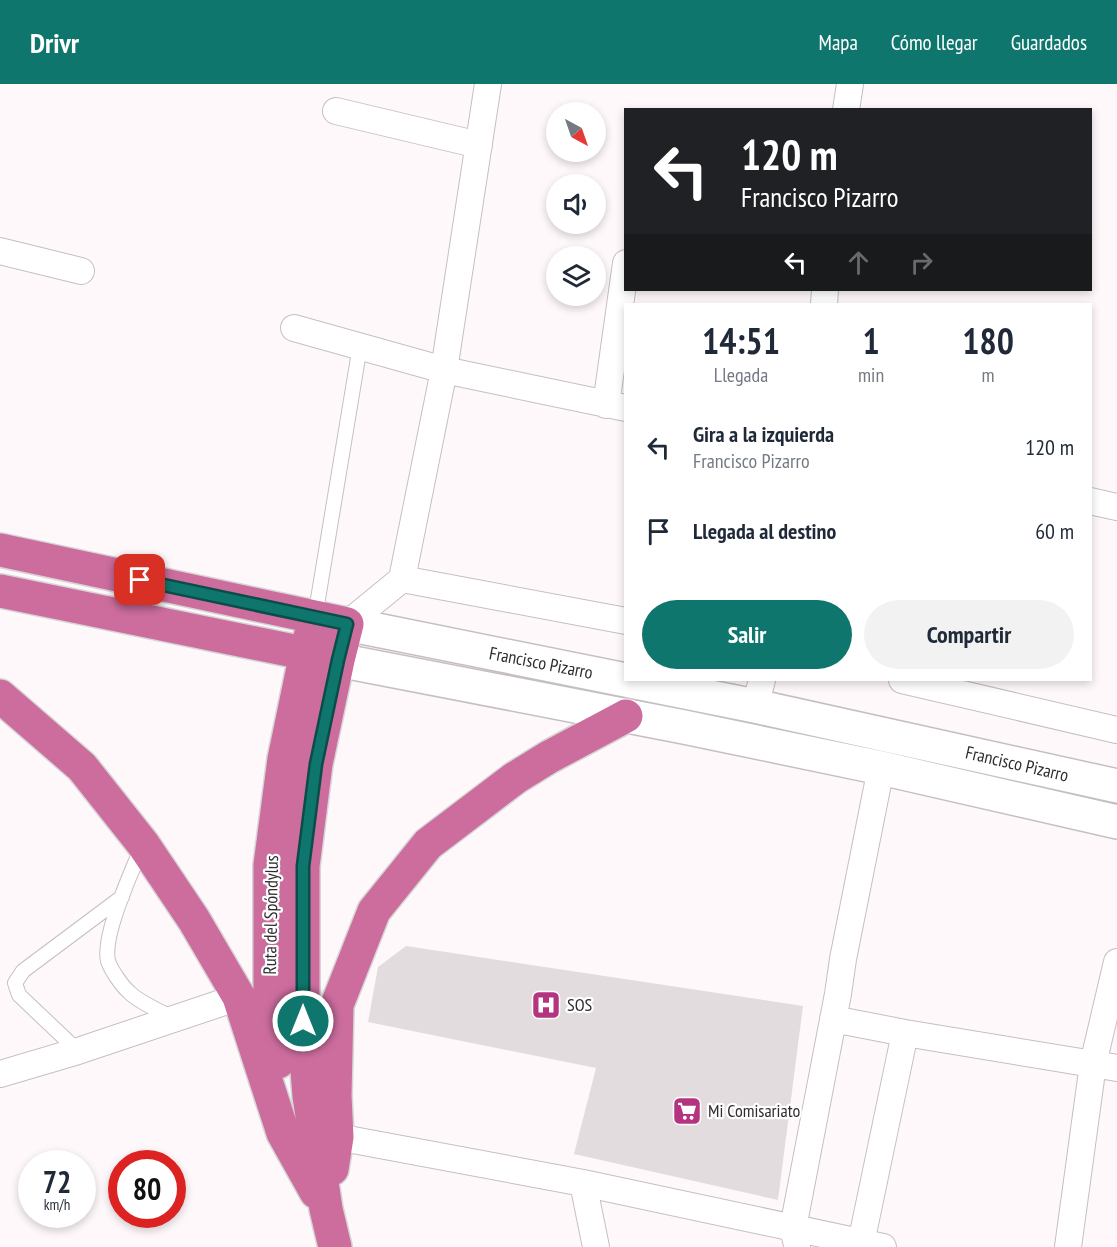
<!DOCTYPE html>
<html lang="es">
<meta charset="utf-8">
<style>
body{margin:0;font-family:"PT Sans Narrow",sans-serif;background:#f2f2f3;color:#1f2937;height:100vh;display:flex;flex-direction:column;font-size:22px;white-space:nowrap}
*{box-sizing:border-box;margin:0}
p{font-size:20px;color:#747a83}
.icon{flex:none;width:33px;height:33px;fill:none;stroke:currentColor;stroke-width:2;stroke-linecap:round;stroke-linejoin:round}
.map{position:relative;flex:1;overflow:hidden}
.drawer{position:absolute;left:624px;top:219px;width:468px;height:378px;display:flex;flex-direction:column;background:#fff;border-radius:0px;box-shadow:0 3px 9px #0003}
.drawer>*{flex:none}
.hud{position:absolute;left:624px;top:24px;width:468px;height:183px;border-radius:0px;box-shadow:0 3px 9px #0003;background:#202124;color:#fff;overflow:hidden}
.needle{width:39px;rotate:140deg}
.controls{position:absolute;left:546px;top:18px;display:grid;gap:12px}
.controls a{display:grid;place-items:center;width:60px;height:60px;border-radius:50%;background:#fff;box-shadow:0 3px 9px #0003;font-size:30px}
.speed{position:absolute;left:18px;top:1066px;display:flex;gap:12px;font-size:30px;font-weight:700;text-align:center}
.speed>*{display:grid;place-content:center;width:78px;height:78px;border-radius:50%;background:#fff;box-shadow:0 3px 9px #0003;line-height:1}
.speed small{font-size:15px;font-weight:400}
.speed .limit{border:9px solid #d22;background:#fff;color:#111}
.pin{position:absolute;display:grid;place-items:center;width:51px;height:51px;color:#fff;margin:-26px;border-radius:12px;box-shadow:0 3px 9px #0006}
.me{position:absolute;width:66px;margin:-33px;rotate:0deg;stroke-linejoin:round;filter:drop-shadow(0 0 4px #0008)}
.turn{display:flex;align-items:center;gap:21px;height:126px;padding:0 18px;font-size:27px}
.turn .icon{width:78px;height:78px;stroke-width:2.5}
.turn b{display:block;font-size:42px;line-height:51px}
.lanes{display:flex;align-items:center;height:57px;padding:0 18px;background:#0003;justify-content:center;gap:30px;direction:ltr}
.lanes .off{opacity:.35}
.eta{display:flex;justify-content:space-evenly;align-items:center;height:102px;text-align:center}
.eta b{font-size:36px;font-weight:600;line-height:42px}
.action{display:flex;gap:12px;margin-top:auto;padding:12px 18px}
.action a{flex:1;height:69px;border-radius:36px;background:#0f766e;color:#fff;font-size:24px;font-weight:600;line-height:69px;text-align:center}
.action a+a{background:#f2f2f3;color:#1f2937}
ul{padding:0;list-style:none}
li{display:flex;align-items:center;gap:18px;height:84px;padding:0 18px}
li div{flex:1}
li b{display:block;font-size:22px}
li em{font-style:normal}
header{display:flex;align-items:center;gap:36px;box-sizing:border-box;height:84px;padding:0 30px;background:#0f766e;color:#fff}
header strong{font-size:28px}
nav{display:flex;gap:33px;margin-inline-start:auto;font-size:21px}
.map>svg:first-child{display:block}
.building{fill:#e3dcdf}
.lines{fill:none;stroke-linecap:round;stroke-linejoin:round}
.lane-casing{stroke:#c6bfc2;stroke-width:16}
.street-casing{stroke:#c6bfc2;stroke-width:28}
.secondary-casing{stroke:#c6bfc2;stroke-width:36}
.highway-casing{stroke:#d6d5d5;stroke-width:36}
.lane{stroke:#fff;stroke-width:14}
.street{stroke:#fff;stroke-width:26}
.secondary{stroke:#fff;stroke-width:33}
.highway{stroke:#cc6d9e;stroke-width:33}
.route-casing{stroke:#0a4d48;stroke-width:15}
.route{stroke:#0f766e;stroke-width:10}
.labels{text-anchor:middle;stroke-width:4.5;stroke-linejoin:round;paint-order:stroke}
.street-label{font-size:18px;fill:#302d2e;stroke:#fff}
.poi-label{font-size:18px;fill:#302d2e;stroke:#fff;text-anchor:start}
</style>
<header>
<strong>Drivr</strong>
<nav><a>Mapa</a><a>Cómo llegar</a><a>Guardados</a></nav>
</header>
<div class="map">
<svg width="1117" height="1163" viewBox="0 0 1117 1163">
<rect width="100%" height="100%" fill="#fef8fb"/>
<!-- building -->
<path class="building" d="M406,862l397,60 -25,194 -204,-46 22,-86 -228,-46 10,-55z"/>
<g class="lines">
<!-- lane casing -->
<g class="lane-casing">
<path id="lane" d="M315,533l45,-271
M142,762c-10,26 -40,89 -34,115 3,9 14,25 21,31 8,9 32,20 44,26
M78,967l-59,-56 -4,-12 8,-12 99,-74"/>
</g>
<!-- street casing -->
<g class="street-casing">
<path id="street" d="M846,26l4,-26
M336,27l143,34
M0,167l81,20
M824,220l1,-14
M294,244l150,42 182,38
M606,321l20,-142
M1090,417l27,6
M402,495l224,42
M347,540l55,-45 42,-209 44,-286
M902,596l215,50
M755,622l7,-26
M833,935l72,14 212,35
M0,990l78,-23 161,-54
M337,1053l246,46 300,64
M583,1099l13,64
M861,1159l44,-210
M797,1161l-4,-17 45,-234 5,-35 38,-191
M1068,1163l25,-183 24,-102"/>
</g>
<!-- secondary casing -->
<g class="secondary-casing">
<path id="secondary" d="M347,540l408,82 362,80
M338,576l346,67 197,41 236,54"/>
</g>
<!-- highway casing -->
<g class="highway-casing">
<path id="highway" d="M0,466l347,74 -9,36 -22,104 -13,102v155l6,75 17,113 9,38
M0,507l328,67
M0,612l82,71 61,77 51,76 45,77 44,136 33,59
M278,978l-8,-40v-157l14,-106 22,-106 9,-36
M332,1085l5,-32 -2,-41 2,-91 37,-94 54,-67 87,-66 34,-21 77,-41"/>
</g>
<!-- lane -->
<use href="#lane" class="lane"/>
<!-- street -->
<use href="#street" class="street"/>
<!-- secondary -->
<use href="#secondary" class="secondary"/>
<!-- highway -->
<use href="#highway" class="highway"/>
</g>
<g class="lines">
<!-- route casing -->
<g class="route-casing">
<path id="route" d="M140,496l207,44 -9,36 -22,104 -13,102v155"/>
</g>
<!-- route -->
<use href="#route" class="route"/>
</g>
<!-- icons -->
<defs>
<g id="hospital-square" transform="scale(1.5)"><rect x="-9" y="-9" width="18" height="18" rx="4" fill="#b5347f" stroke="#fff"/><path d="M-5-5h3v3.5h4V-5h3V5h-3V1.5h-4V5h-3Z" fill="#fff"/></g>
<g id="supermarket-square" transform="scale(1.5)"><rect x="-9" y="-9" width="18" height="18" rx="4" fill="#b5347f" stroke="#fff"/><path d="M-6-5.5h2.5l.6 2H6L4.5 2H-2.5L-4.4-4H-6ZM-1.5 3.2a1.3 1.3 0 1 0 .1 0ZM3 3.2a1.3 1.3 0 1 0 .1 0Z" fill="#fff"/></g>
</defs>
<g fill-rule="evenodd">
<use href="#hospital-square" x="546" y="921"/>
<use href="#supermarket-square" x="687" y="1027"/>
</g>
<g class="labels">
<!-- street labels -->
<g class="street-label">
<text transform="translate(541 579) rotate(11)" y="6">Francisco Pizarro</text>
<text transform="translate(1017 680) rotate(13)" y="6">Francisco Pizarro</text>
<text transform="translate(271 831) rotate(-89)" y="6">Ruta del Spóndylus</text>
</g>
<!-- poi labels -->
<g class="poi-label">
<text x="567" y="927">SOS</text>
<text x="708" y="1033">Mi Comisariato</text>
</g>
</g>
</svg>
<div class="controls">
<a><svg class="needle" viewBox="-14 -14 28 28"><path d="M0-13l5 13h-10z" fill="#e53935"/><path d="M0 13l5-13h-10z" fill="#747a83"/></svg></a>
<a><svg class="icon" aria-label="sound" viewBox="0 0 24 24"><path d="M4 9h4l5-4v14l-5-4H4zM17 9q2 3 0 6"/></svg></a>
<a><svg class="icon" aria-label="layers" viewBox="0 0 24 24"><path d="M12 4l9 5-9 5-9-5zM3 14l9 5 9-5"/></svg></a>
</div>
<div class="speed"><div>72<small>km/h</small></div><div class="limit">80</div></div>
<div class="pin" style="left:140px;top:496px;background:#d93025"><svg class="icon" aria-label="arrive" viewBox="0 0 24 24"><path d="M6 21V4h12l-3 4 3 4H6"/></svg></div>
<svg class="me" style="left:303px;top:937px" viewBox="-20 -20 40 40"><circle r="17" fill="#0f766e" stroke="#fff" stroke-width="3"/><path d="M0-11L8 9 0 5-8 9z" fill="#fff"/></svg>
<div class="hud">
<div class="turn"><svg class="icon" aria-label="left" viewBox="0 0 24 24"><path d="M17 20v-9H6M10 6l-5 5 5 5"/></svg><div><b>120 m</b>Francisco Pizarro</div></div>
<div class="lanes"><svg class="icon" aria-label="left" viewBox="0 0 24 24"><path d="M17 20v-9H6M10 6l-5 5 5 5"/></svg><svg class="icon off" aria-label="ahead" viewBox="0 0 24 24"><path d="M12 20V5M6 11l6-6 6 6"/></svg><svg class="icon off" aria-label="right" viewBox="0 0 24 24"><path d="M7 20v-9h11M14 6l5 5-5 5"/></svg></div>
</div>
<section class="drawer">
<div class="eta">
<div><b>14:51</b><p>Llegada</p></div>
<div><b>1</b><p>min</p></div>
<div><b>180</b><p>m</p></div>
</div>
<ul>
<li><svg class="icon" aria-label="left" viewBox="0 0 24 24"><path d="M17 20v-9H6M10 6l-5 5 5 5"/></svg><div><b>Gira a la izquierda</b><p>Francisco Pizarro</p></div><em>120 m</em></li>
<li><svg class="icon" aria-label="arrive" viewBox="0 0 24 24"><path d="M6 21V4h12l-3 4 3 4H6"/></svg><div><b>Llegada al destino</b></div><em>60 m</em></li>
</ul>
<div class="action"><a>Salir</a><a>Compartir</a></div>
</section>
</div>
